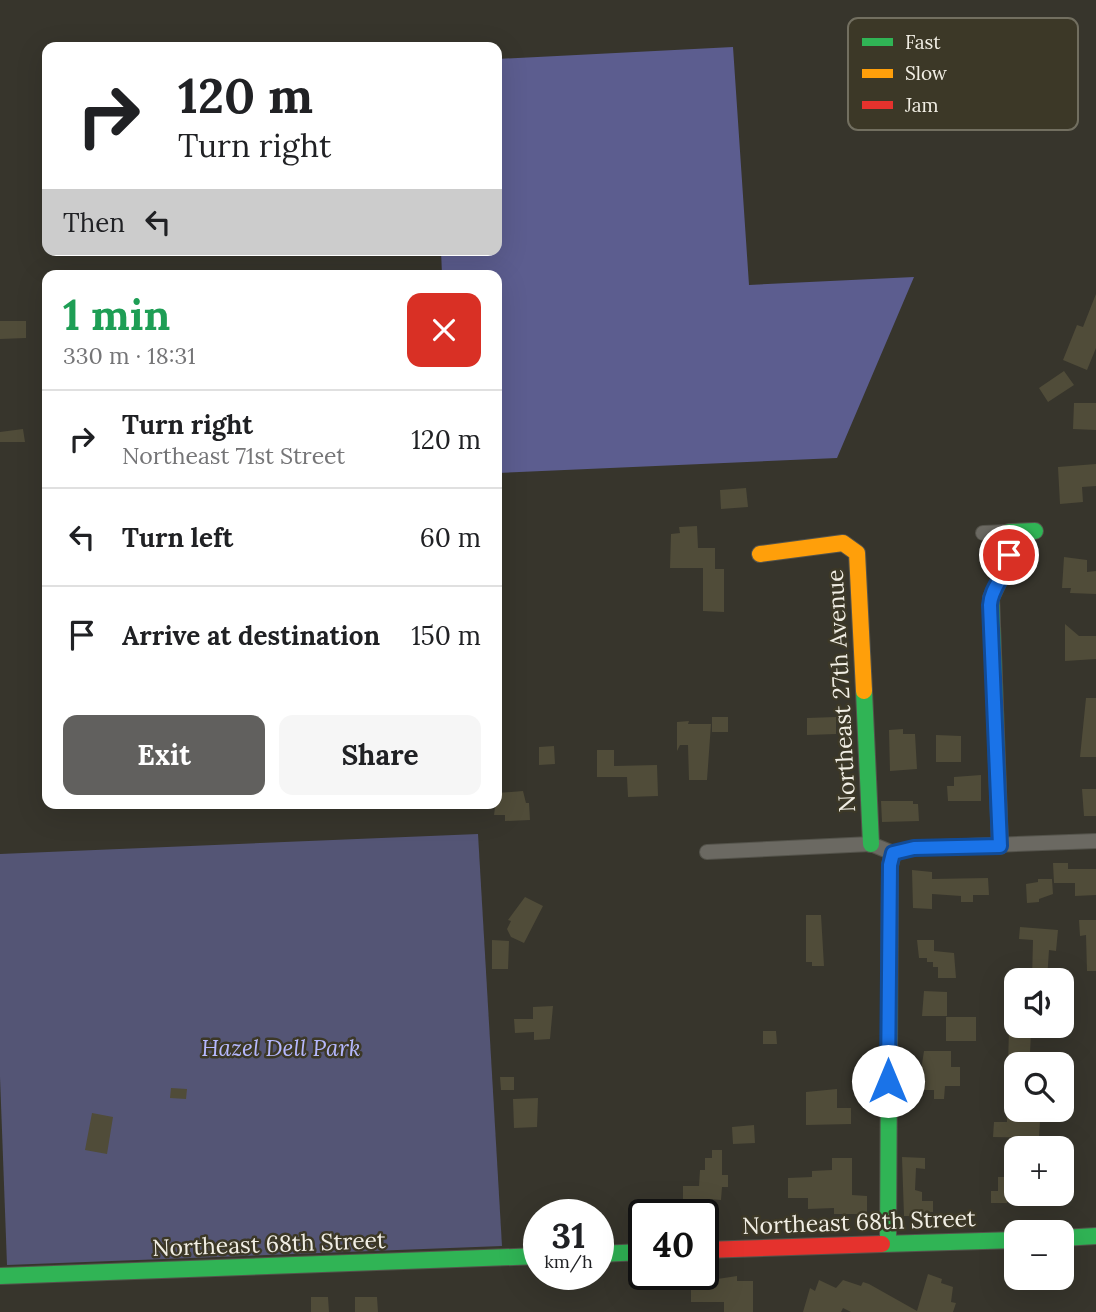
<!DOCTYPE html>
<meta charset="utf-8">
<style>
body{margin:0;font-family:Lora,serif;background:#f6f6f6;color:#202124;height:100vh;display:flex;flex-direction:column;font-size:26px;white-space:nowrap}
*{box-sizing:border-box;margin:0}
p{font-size:23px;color:#757577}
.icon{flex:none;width:38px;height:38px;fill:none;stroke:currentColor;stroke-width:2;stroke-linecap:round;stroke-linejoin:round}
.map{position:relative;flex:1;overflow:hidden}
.drawer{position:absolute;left:42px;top:270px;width:460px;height:539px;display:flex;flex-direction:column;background:#fff;border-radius:14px;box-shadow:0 7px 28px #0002}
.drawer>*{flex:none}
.hud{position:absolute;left:42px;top:42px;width:460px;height:214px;border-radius:14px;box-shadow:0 7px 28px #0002;background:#fff;color:#202124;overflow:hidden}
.fabs{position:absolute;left:1004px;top:968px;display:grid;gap:14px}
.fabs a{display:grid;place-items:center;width:70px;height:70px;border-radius:14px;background:#fff;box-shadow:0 7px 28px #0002;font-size:35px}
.speed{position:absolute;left:523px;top:1199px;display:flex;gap:14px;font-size:35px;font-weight:700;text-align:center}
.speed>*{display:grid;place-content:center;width:91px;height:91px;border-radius:50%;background:#fff;box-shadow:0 7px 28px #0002;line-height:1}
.speed small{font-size:18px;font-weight:400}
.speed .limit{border:4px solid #111;border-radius:10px;background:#fff;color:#111}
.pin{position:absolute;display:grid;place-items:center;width:60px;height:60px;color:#fff;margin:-30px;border:4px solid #fff;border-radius:50%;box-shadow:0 2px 7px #0007}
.me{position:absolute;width:77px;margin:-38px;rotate:0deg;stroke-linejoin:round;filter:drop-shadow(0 0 5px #0008)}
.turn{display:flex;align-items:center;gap:24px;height:147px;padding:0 21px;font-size:32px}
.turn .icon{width:91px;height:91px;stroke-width:2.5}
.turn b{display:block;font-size:49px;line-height:60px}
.then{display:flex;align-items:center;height:66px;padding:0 21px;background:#0003;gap:14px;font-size:26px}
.round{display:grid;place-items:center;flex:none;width:74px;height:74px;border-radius:14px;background:#f6f6f6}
.head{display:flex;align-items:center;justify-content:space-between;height:119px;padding:0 21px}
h1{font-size:42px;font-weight:800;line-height:52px;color:#1e9e55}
.button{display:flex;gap:14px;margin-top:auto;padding:14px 21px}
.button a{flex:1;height:80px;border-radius:14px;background:#61605e;color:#fff;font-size:28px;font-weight:800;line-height:80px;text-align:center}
.button a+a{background:#f6f6f6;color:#202124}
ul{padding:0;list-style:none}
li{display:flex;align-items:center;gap:21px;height:98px;padding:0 21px;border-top:2px solid #e0e0e0}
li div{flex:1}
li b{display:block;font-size:26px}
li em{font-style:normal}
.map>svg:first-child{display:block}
.green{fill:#545575}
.forest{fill:#5c5d8f}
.building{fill:#504c39}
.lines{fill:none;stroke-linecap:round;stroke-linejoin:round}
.street-casing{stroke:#54534b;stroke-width:16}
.fast-casing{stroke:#54534b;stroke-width:18}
.slow-casing{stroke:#54534b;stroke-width:18}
.jam-casing{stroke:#54534b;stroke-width:18}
.street{stroke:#6b6962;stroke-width:14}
.fast{stroke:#30b455;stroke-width:16}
.slow{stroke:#ff9f0a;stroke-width:16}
.jam{stroke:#e5322d;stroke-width:16}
.route-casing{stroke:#114b97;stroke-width:18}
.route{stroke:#1a73e8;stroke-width:12}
.labels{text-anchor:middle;stroke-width:5;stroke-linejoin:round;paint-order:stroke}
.street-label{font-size:23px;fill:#f1eee4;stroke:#3c3827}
.park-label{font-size:23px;font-style:italic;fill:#b5b8fd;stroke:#3c3827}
.key{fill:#3c3827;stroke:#726f60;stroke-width:2}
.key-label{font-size:19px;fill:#f1eee4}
</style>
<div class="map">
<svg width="1096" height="1312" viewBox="0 0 1096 1312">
<rect width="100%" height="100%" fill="#37352c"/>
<!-- green -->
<path class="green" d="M478,834l24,412 -495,19 -7,-188v-223z"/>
<!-- forest -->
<path class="forest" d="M733,47l16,238 165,-8 -77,181 -340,15v-198h-55l-1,-25h56v-191z"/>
<!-- building -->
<path class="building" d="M1096,294v54l-9,22 -24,-10 14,-35 6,2z
M0,321h26v17l-26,1z
M1064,371l10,14 -26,17 -9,-14z
M1074,403h22v27l-23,-1z
M23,429l2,13h-25v-10z
M1096,464v22l-14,1 1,15 -23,2 -2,-37z
M746,488l2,19 -27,2 -1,-19z
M697,526l1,22h17v21h9v43l-21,-1v-43h-33l1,-34 9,-1 -1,-6z
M1064,557l23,3v12l9,-1v23l-26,-1 1,-5h-9z
M1065,624l14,12h17v23l-31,2z
M1086,698h10v59h-16z
M712,717h16v15h-16z
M836,717v17l-29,1v-17z
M689,721l-1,3h23l-4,56h-18l-1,-35h-8l-3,6v-29z
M903,729v5h12l2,35 -27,2 -1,-41z
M936,735l25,1v26h-25z
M554,746l1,18 -16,1v-18z
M597,750h17v16l43,-1 1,31 -30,1 -1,-20h-30z
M981,775v26h-33l-1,-15h7v-9z
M1082,789h14v27h-12z
M523,791l3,12h3l1,17 -25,1v-6h-11l3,-22z
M881,801h32v3h5l1,17 -37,1z
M1053,863h15v6h28v26l-21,1v-13h-21z
M912,870l20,2v7l56,-1 1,17h-16v7h-12v-6l-29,-2v15l-19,-1z
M1038,879h14l1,15 -14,5v3l-12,1 -1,-19 12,-2z
M525,897l18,9 -19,37 -13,-6 -4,-8 4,-8 -3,-1z
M806,915h15l3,51h-12v-4h-6z
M1079,920h17v51h-9l-1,-36 -6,1z
M1020,927l38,3 -2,21 -7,-1 -2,30h-15l1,-40 -14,-1z
M492,940l17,1 -1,28h-16z
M917,940h17v11l20,2 2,25h-18v-11h-5v-5h-6v-4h-8z
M924,991l23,1v24h-25z
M553,1006l-3,33 -16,1v-8l-19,1 -1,-14h19v-12z
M946,1017h30v24h-30z
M1009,1030l22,2 -1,21h-4v11h-18z
M763,1031h13l1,13h-14z
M924,1051h27v16h9v19h-15l-1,13h-10v-9h-16z
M500,1077h14v13h-13z
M171,1088l16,1 -1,10 -16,-1z
M837,1089v19h14v16l-45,1v-33z
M538,1098l-1,29 -23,1 -1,-29z
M1007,1110h61v9l-28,2 -1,17 -46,-1 1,-15h13z
M92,1113l21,4 -6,37 -22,-4z
M754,1125l1,18 -22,1 -1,-17z
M712,1150h10v25h6v12h-6l-1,13 -12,-1 -1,15h-25v-28h16l1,-16h5v-12h7z
M902,1157l23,1v11l-9,-1 -1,22 7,2v9h11v11h-11v4h-18z
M832,1158h20v37l15,1v18h-33v-6l-26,1v-11h-20v-20l24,-1v-6l20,-1z
M998,1177h19v17h-10v9h-16v-12h7z
M928,1274l14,5 -1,4 12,4 -2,15 5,1 -3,9h-102l-8,-4 -2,4h-38l7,-24 5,3 4,-11 17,8 7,-8 18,6 2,-4 6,2 48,27z
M737,1276v5h16v31h-29v-10h-33v-19z
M311,1297h17l1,15h-18z
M355,1297h22l1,15h-23z"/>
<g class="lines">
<!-- street casing -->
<g class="street-casing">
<path id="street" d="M983,533l26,-1
M707,852l164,-8 22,9 21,-5 182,-7"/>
</g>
<!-- fast casing -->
<g class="fast-casing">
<path id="fast" d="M864,691l7,153
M1000,846l-9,-248 17,-36 1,-30 26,-1
M1062,1238l34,-2
M882,1244l135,-4
M888,1244l2,-379 3,-12
M598,1254l46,-2
M0,1276l539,-20"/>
</g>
<!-- slow casing -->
<g class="slow-casing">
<path id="slow" d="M760,554l83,-11 14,10 7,138"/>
</g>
<!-- jam casing -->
<g class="jam-casing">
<path id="jam" d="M704,1250l178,-6"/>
</g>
<!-- street -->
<use href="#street" class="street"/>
<!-- fast -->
<use href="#fast" class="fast"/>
<!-- slow -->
<use href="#slow" class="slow"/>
<!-- jam -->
<use href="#jam" class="jam"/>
</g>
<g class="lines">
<!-- route casing -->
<g class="route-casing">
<path id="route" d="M888,1081l2,-216 3,-12 21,-5 86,-2 -10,-241c1,-19 18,-31 19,-50"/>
</g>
<!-- route -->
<use href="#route" class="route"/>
</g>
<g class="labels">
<!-- street labels -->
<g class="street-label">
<text transform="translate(841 691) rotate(-93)" y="8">Northeast 27th Avenue</text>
<text transform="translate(859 1222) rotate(-2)" y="8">Northeast 68th Street</text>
<text transform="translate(269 1244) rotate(-2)" y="8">Northeast 68th Street</text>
</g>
<!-- park labels -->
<g class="park-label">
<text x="281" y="1056">Hazel Dell Park</text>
</g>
</g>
<!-- legend -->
<rect x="848" y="18" width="230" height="112" rx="10" class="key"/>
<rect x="862" y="38" width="31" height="8" fill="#30b455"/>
<rect x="862" y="69" width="31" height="9" fill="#ff9f0a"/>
<rect x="862" y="101" width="31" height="8" fill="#e5322d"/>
<g class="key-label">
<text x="905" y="49">Fast</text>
<text x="905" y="80">Slow</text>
<text x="905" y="112">Jam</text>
</g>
</svg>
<div class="fabs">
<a><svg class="icon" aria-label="sound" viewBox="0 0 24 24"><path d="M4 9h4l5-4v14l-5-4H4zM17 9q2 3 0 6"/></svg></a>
<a><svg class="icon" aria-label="search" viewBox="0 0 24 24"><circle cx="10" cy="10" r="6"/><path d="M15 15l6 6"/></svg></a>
<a>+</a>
<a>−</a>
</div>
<div class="speed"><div>31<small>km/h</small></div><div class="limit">40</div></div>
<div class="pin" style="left:1009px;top:555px;background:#d93025"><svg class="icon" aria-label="arrive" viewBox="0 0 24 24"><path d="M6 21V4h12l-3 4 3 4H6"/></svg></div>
<svg class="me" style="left:888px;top:1081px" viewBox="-20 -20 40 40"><circle r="19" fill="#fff"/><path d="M0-13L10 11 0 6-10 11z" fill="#1a73e8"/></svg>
<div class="hud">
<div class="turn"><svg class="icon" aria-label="right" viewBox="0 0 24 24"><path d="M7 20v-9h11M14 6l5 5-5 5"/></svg><div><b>120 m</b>Turn right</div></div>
<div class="then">Then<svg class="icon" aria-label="left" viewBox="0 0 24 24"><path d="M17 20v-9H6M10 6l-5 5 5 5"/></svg></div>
</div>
<section class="drawer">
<div class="head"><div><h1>1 min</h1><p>330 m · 18:31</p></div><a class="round" style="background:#d93025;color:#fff"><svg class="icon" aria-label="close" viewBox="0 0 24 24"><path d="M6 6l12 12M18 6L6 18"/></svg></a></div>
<ul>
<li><svg class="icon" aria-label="right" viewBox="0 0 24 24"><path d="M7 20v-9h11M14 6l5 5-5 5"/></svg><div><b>Turn right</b><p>Northeast 71st Street</p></div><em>120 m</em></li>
<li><svg class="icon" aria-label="left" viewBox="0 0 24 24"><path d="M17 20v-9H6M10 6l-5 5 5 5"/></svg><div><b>Turn left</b></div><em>60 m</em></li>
<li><svg class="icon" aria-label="arrive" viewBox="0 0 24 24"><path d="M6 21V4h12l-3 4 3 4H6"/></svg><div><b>Arrive at destination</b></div><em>150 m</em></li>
</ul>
<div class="button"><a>Exit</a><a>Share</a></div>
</section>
</div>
